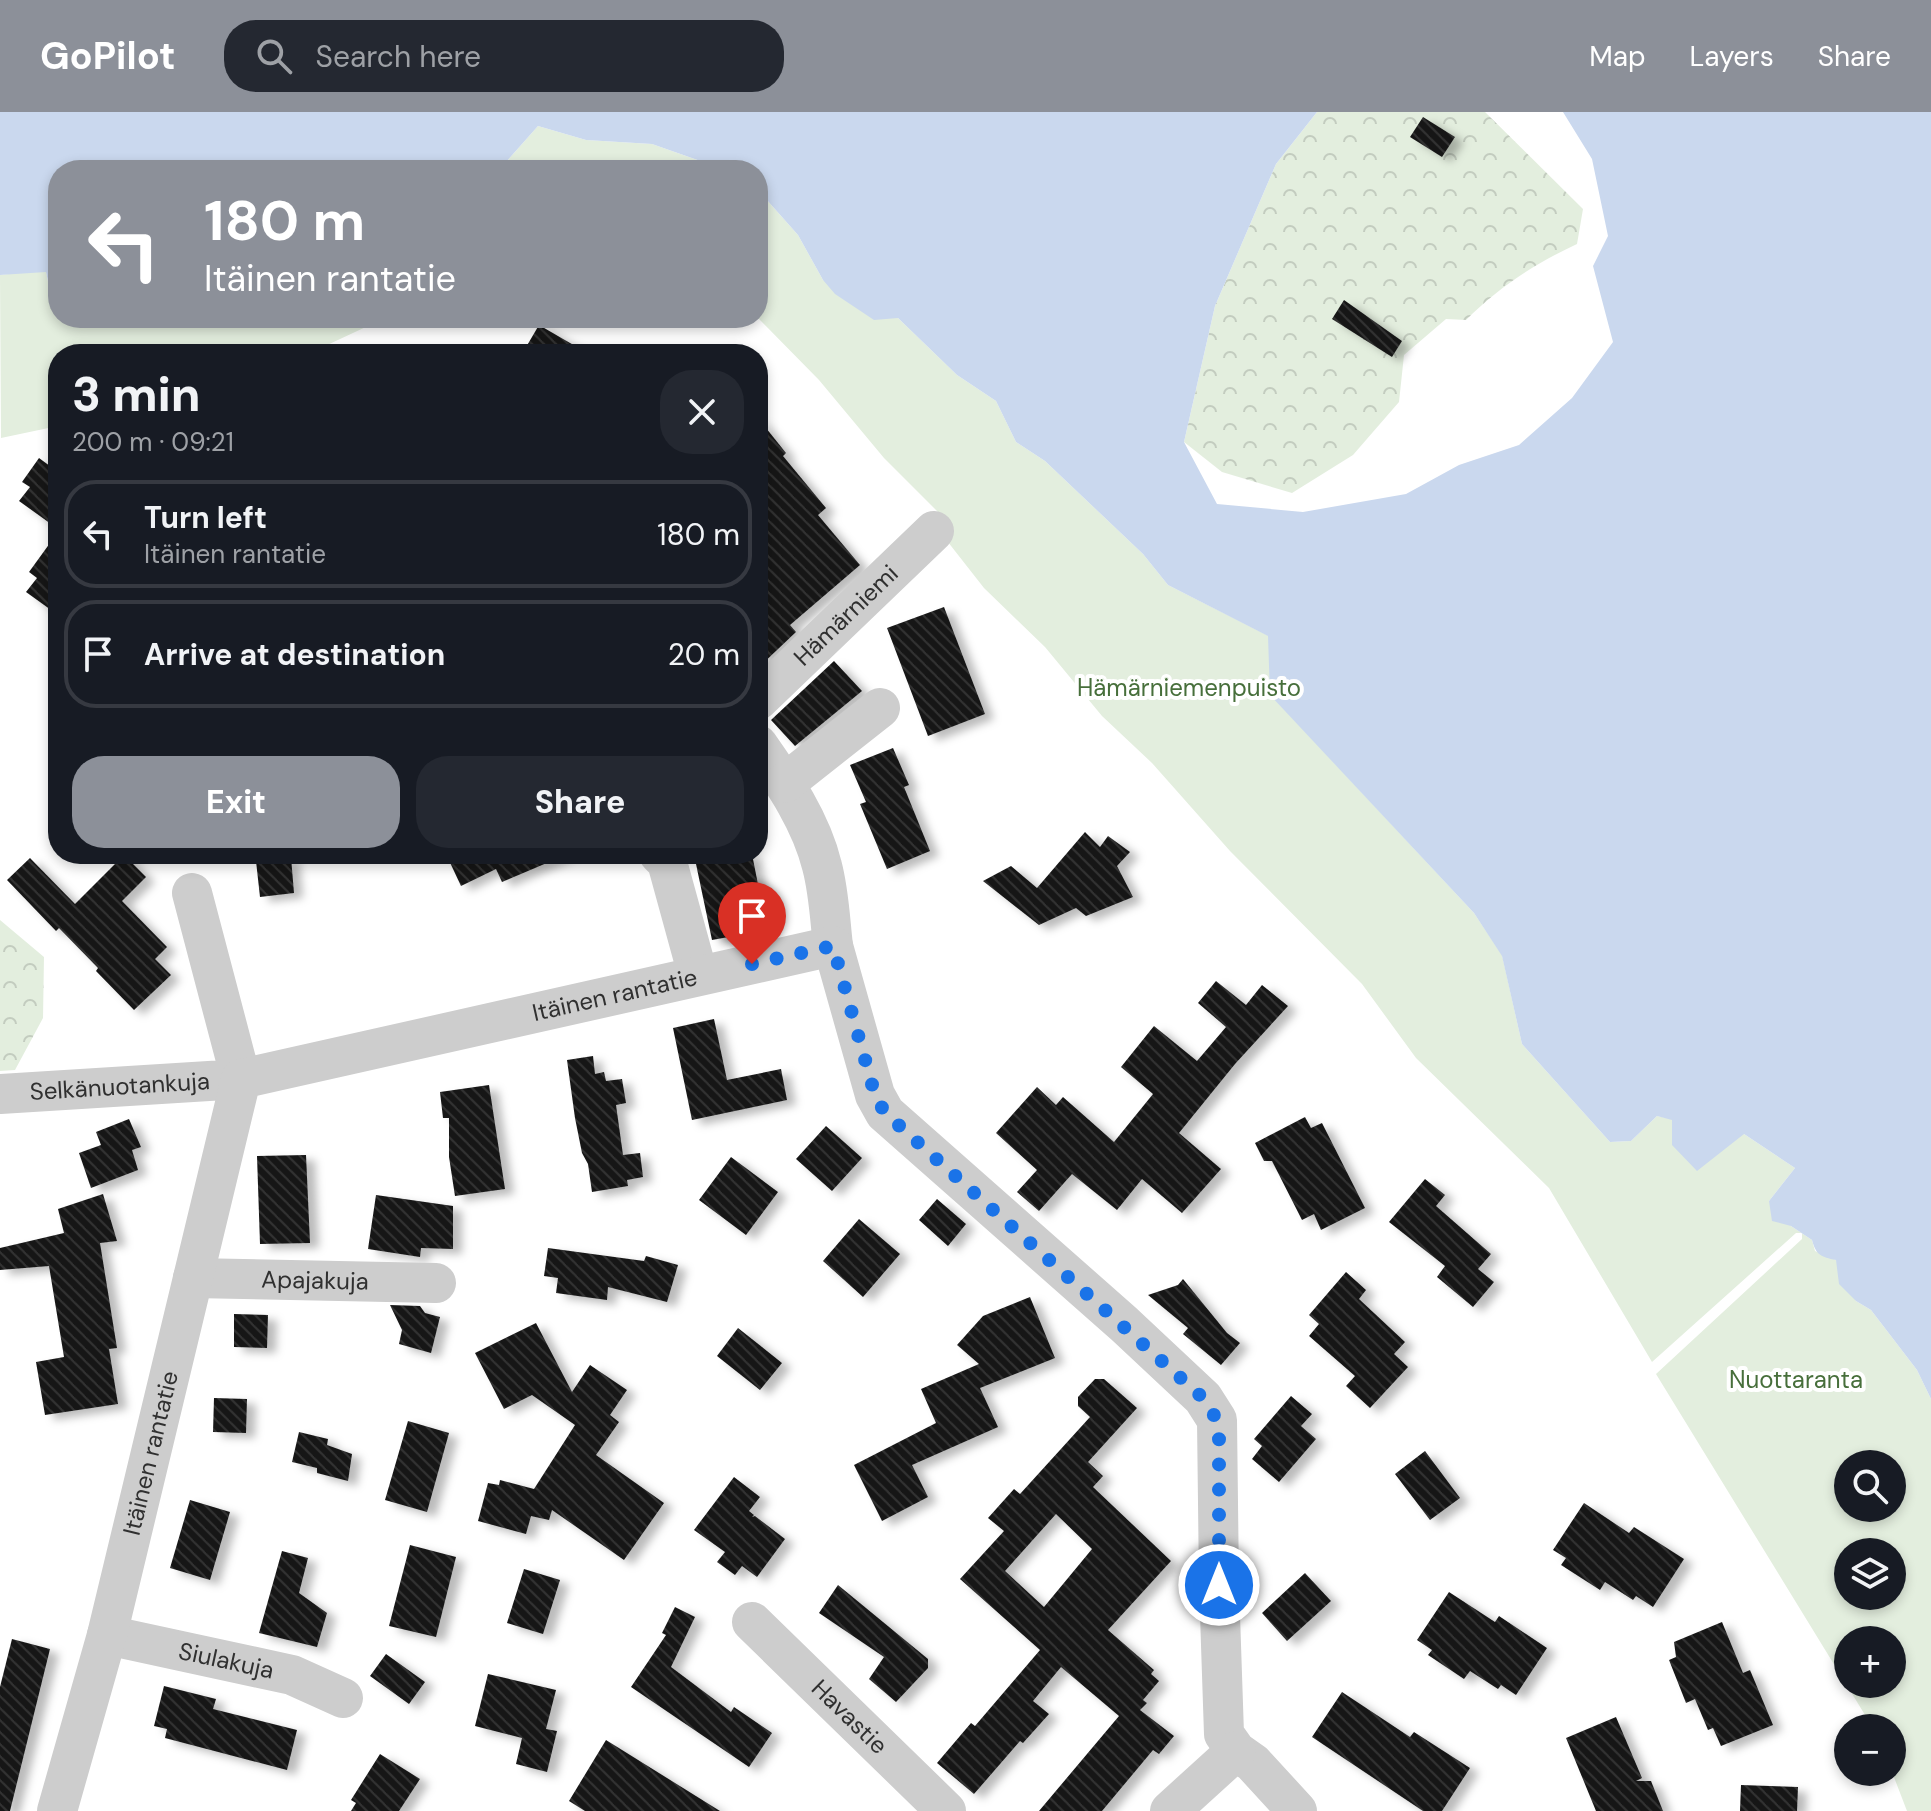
<!DOCTYPE html>
<meta charset="utf-8">
<style>
body{margin:0;font-family:"DM Sans",sans-serif;background:#242831;color:#f1f3f6;height:100vh;display:flex;flex-direction:column;font-size:30px;white-space:nowrap}
*{box-sizing:border-box;margin:0}
p{font-size:26px;color:#9ea1a6}
.icon{flex:none;width:44px;height:44px;fill:none;stroke:currentColor;stroke-width:2;stroke-linecap:round;stroke-linejoin:round}
.map{position:relative;flex:1;overflow:hidden}
.sheet{position:absolute;left:48px;top:232px;width:720px;height:520px;display:flex;flex-direction:column;background:#171b24;border-radius:32px;box-shadow:0 4px 12px #0003}
.sheet>*{flex:none}
.banner{position:absolute;left:48px;top:48px;width:720px;height:168px;border-radius:32px;box-shadow:0 4px 12px #0003;background:#8c9099;color:#fff;overflow:hidden}
.buttons{position:absolute;left:1834px;top:1338px;display:grid;gap:16px}
.buttons a{display:grid;place-items:center;width:72px;height:72px;border-radius:50%;background:#171b24;box-shadow:0 4px 12px #0003;font-size:40px}
.pin{position:absolute;display:grid;place-items:center;width:68px;height:68px;color:#fff;margin:-82px -34px;border-radius:50% 50% 50% 0;rotate:-45deg;box-shadow:0 0 8px #0007}
.pin .icon{rotate:45deg}
.me{position:absolute;width:88px;margin:-44px;rotate:0deg;stroke-linejoin:round;filter:drop-shadow(0 0 6px #0008)}
.turn{display:flex;align-items:center;gap:28px;height:168px;padding:0 24px;font-size:36px}
.turn .icon{width:104px;height:104px;stroke-width:2.5}
.turn b{display:block;font-size:56px;line-height:68px}
.round{display:grid;place-items:center;flex:none;width:84px;height:84px;border-radius:32px;background:#242831}
.head{display:flex;align-items:center;justify-content:space-between;height:136px;padding:0 24px}
h1{font-size:48px;font-weight:800;line-height:60px}
.action{display:flex;gap:16px;margin-top:auto;padding:16px 24px}
.action a{flex:1;height:92px;border-radius:32px;background:#8c9099;color:#fff;font-size:32px;font-weight:800;line-height:92px;text-align:center}
.action a+a{background:#242831;color:#f1f3f6}
ul{padding:0;list-style:none}
li{display:flex;align-items:center;gap:24px;height:108px;margin:0 16px 12px;padding:0 8px;border:4px solid #363941;border-radius:32px}
li div{flex:1}
li b{display:block;font-size:30px}
li em{font-style:normal}
header{display:flex;align-items:center;gap:48px;box-sizing:border-box;height:112px;padding:0 40px;background:#8c9099;color:#fff}
header strong{font-size:38px}
nav{display:flex;gap:44px;margin-inline-start:auto;font-size:28px}
.search{width:560px;height:72px;background:#242831;display:flex;align-items:center;gap:20px;box-sizing:border-box;padding:0 28px;border-radius:32px;color:#9ea1a6;font-size:30px}
.map>svg:first-child{display:block}
.forest{fill:url(#forest-crowns)}
.green{fill:#e3eede;fill-rule:evenodd}
.water{fill:#cad8ee}
.building{fill:url(#building-back-hatch);fill-rule:evenodd;filter:url(#shadow)}
.lines{fill:none;stroke-linecap:round;stroke-linejoin:round}
.minor{stroke:#cdcdcd;stroke-width:40}
.route{stroke:#1a73e8;stroke-width:14;stroke-dasharray:0 25.2}
.labels{text-anchor:middle;stroke-width:8;stroke-linejoin:round;paint-order:stroke}
.street-label{font-size:24px;fill:#303030;stroke:#fff}
.park-label{font-size:24px;fill:#476f3b;stroke:#fff}
</style>
<header>
<strong>GoPilot</strong>
<div class="search"><svg class="icon" aria-label="search" viewBox="0 0 24 24"><circle cx="10" cy="10" r="6"/><path d="M15 15l6 6"/></svg>Search here</div>
<nav><a>Map</a><a>Layers</a><a>Share</a></nav>
</header>
<div class="map">
<svg width="1931" height="1699" viewBox="0 0 1931 1699">
<defs>
<pattern id="forest-crowns" width="20" height="18" patternUnits="userSpaceOnUse" patternTransform="scale(2)"><rect width="20" height="18" fill="#e3eede"/><path d="M2 6a3 3 0 1 1 6 0M12 15a3 3 0 1 1 6 0" fill="none" stroke="#c3ccbf"/></pattern>
<pattern id="building-back-hatch" width="6" height="6" patternUnits="userSpaceOnUse" patternTransform="scale(2)"><rect width="6" height="6" fill="#171717"/><path d="M-1 5l2 2M0 0l6 6M5-1l2 2" fill="none" stroke="#303030"/></pattern>
<filter id="shadow"><feDropShadow dx="9" dy="5" stdDeviation="4" flood-color="#0004"/></filter>
</defs>
<rect width="100%" height="100%" fill="#fff"/>
<!-- forest -->
<path class="forest" d="M1317,0h168l98,97 -6,35c-43,20 -78,43 -111,76l-20,-1 -42,36 -5,47 -46,53 -61,38 -70,-21 -38,-30 31,-136 61,-142z
M0,808l44,37 -1,61 -28,52 -15,1z"/>
<!-- green -->
<path class="green" d="M538,14l48,14 66,4 74,26h-227z
M758,78l40,45 25,45 75,38 59,57 39,26 20,41 29,19 98,93 25,31 101,51 2,59 203,218 28,42 20,89 88,98 21,-1 26,-25 87,18 51,34 -26,33 22,25 21,14 3,11 21,9 20,41 15,9 46,60 14,29v412h-24l-15,-39v-44h-19l-217,-354 146,-135v-6h-6l-144,129 -103,-174 -133,-130 -54,-74 -132,-133 -78,-88 -50,-47 -57,-69 -61,-59 -40,-51 -4,-23 -56,-56 -65,-78 -61,-62zM1848,1352h44v44h-44zM1848,1440h44v44h-44zM1848,1528h44v44h-44z
M34,159l12,1 8,37h4v9h327l-77,36h-250v72l-57,12 -1,-163z"/>
<!-- water -->
<path class="water" d="M0,0h1317l-41,52 -61,142 -31,136 33,62 86,8 103,-18 53,-29 60,-20 53,-47 41,-56 -20,-76 15,-30 -16,-77 -29,-47h368v1287l-14,-29 -46,-60 -15,-9 -17,-17 -3,-24c-15,-3 -20,-5 -24,-20l-21,-14 -19,-5 -3,-20 26,-33 -51,-34 -47,37 -25,-26v-25l-15,-4 -26,25 -21,1 -88,-98 -20,-88 -28,-43 -204,-218 -2,-59 -100,-51 -25,-31 -98,-93 -29,-19 -20,-41 -39,-26 -59,-57 -24,2 -39,-26 -12,-14 -25,-45 -40,-45v-20h-32l-74,-26 -66,-4 -48,-14 -39,44h-441v139h-4l-8,-37 -46,3z"/>
<!-- building -->
<path class="building" d="M1423,5l32,20 -13,20 -32,-20z
M1344,188l58,41 -10,16 -60,-38z
M539,213l50,29h-67z
M758,306l28,35 -3,3 43,52 -8,7 42,50 -70,60 6,7 -38,36z
M39,346l19,14v57l-39,-28 11,-14 -8,-5z
M58,420v83l-32,-23 11,-14 -8,-6z
M944,495l41,107 -57,22 -41,-108z
M834,549l28,30 -67,55 -24,-26z
M893,636l16,37 -5,2 26,64 -43,18 -27,-65 6,-2 -16,-37z
M1085,720l15,15 8,-11 22,16 -13,14 16,31 -47,19 -10,-8 -37,17 -56,-44 28,-15 26,22z
M446,742h122l-66,28 -6,-13 -35,17z
M752,742l15,76 -55,10 -16,-76z
M124,743l22,22 -24,24 45,46 -12,12 16,16 -37,35 -38,-39 2,-3 -39,-40 -3,3 -49,-51 23,-22 45,46z
M291,745l3,36 -34,4 -4,-36z
M1216,869l30,24 16,-20 26,21 -53,58 -56,69 42,36 -39,44 -40,-34 -25,31 -45,-36 -33,37 -22,-19 20,-22 -41,-37 41,-46 19,18 7,-8 51,45 39,-48 -32,-27 33,-41 43,35 29,-34 -28,-24z
M714,907l13,61 54,-11 6,31 -95,20 -19,-92z
M593,944l2,18 9,-2 2,9 16,-2 4,24 -10,2 7,50 17,-2 3,24 -16,3 1,6 -36,6 -4,-28 -6,-11 -7,-35 -8,-58z
M489,973l16,104 -50,7 -6,-39v-39h-6l-3,-26z
M1305,1005l6,11 11,-5 43,85 -44,22 -7,-16 -12,6 -30,-59h-8l-9,-18z
M129,1007l12,28 -9,3 6,20 -47,18 -12,-35 22,-8 -5,-13z
M826,1014l36,32 -30,33 -36,-32z
M306,1043l4,88 -50,1 -3,-88z
M731,1045l47,35 -32,43 -47,-35z
M1425,1067l20,16 -9,11 55,48 -13,15 16,13 -21,25 -36,-30 8,-11 -56,-44z
M103,1082l14,47 -17,2 17,105 -8,1 9,55 -73,11 -9,-53 28,-5 -15,-91 -49,4v-22l64,-15 -6,-24z
M376,1083l77,11v43l-32,-1 -1,9 -52,-8z
M937,1087l29,25 -18,22 -29,-26z
M859,1107l41,35 -37,43 -40,-36z
M548,1136l96,13 2,-5 32,9 -11,37 -59,-15 -1,13 -51,-7 2,-15 -14,-2z
M1346,1160l20,18 -7,9 46,43 -11,12 14,13 -38,41 -24,-22 9,-10 -46,-40 10,-12 -10,-9z
M1183,1167l44,54 13,10 -19,22 -38,-31 5,-6 -40,-33 30,-10z
M1030,1185l25,61 -75,30 18,39 -86,38 16,32 -46,24 -28,-56 82,-42 -15,-34 58,-25 -22,-19 26,-29z
M390,1193l30,1 5,7 15,4 -9,36 -32,-9 3,-14z
M234,1202l34,1 -1,33 -33,-1z
M536,1211l36,69 18,-27 37,25 -17,25 9,7 -23,33 68,48 -40,57 -72,-50 -3,10 -18,-4 -5,18 -48,-13 10,-38 11,2 1,-5 34,9 41,-64 -43,-30 -28,14 -29,-56z
M738,1216l44,35 -22,27 -43,-34z
M1095,1267h9l33,29 -49,54 15,14 -10,11 78,74 -63,69 46,40 -3,4 8,7 -16,19 4,3 -7,7 34,26 -15,18 -6,-4 -51,61h-63l80,-95 -58,-49 -28,34 16,13 -26,29 -3,-2 -46,53 -37,-31 34,-40 4,3 65,-76 -80,-71 44,-48 -16,-13 26,-29 6,5 70,-77 -12,-11v-9zM1056,1402l36,35 -48,58 -39,-36z
M1291,1284l21,18 -11,12 15,13 -37,43 -27,-23 10,-13 -8,-7z
M214,1286l33,1 -1,34 -33,-1z
M408,1309l41,12 -22,79 -42,-12z
M299,1320l29,7 -1,6 25,9 -4,27 -31,-8v-5l-25,-6z
M1425,1339l35,47 -30,22 -35,-46z
M734,1365l26,20 -11,14 5,4 -2,2 3,-1 30,23 -28,38 -15,-11 -7,9 -18,-13 8,-10 -31,-22z
M190,1388l40,12 -20,68 -40,-12z
M1584,1391l45,30 5,-6 50,32 -31,48 -17,-11 -3,4 -28,-18 -5,8 -39,-25 5,-7 -13,-8z
M410,1433l46,12 -20,80 -47,-11z
M282,1439l26,7 -9,35 28,20 -10,34 -58,-14z
M524,1457l36,11 -17,54 -36,-11z
M1305,1461l26,28 -44,40 -25,-28z
M838,1473l90,74v9l-32,34 -27,-23 15,-22 -65,-44z
M1449,1480l46,30 4,-6 48,32 -31,47 -15,-10 -3,4 -28,-18 -6,8 -36,-24 4,-5 -15,-10z
M675,1495l20,10 -24,50 60,45 3,-5 38,26 -23,34 -118,-80 35,-52 -4,-2z
M1722,1510l21,51 7,-3 23,55 -52,21 -8,-18 -5,2 -13,-31 -9,4 -17,-43 7,-3 -2,-15z
M12,1527l38,10 -40,162h-10v-124z
M386,1542l39,28 -16,22 -39,-28z
M488,1562l68,16 -10,39 11,2 -10,41 -31,-8 6,-26 -47,-12z
M164,1574l52,13 -3,10 84,21 -10,40 -122,-32 2,-9 -13,-3z
M1342,1580l68,45 4,-5 56,36 -28,43h-19l-111,-74z
M1616,1605l26,61 -6,3h15l12,30h-67l-30,-73z
M606,1628l114,71h-135l-16,-10z
M380,1642l40,25 -21,32h-48l5,-8 -5,-3z
M1741,1673l57,2 -1,24h-57z"/>
<g class="lines">
<!-- minor -->
<g class="minor">
<path id="s1" d="M758,588l176,-169"/>
<path d="M758,633c26,37 53,76 64,121 7,26 8,54 11,80"/>
<path d="M785,671l95,-75"/>
<path d="M659,742l8,8 31,113"/>
<path id="s2" d="M0,982l241,-15 -49,-186"/>
<path id="s3" d="M193,1166l243,5"/>
<path id="s4" d="M752,1510l194,189"/>
<path id="s5" d="M107,1523l185,40 51,23"/>
<path id="s6" d="M57,1699l50,-176 134,-556 592,-133 42,149 10,18 239,211 79,74 14,22 2,165 5,149 12,17 17,12 44,48"/>
<path d="M1170,1699l66,-60"/>
</g>
</g>
<g class="lines">
<!-- route -->
<path class="route" d="M752,852l81,-18 42,149 10,18 318,285 14,22 2,18v147"/>
</g>
<g class="labels">
<!-- street labels -->
<g class="street-label">
<text dy="8" stroke="none"><textPath href="#s1" startOffset="122">Hämärniemi</textPath></text>
<text dy="8" stroke="none"><textPath href="#s6" startOffset="1138">Itäinen rantatie</textPath></text>
<text dy="8" stroke="none"><textPath href="#s2" startOffset="120">Selkänuotankuja</textPath></text>
<text dy="8" stroke="none"><textPath href="#s3" startOffset="122">Apajakuja</textPath></text>
<text dy="8" stroke="none"><textPath href="#s6" startOffset="370">Itäinen rantatie</textPath></text>
<text dy="8" stroke="none"><textPath href="#s5" startOffset="122">Siulakuja</textPath></text>
<text dy="8" stroke="none"><textPath href="#s4" startOffset="136">Havastie</textPath></text>
</g>
<!-- park labels -->
<g class="park-label">
<text x="1189" y="584">Hämärniemenpuisto</text>
<text x="1796" y="1276">Nuottaranta</text>
</g>
</g>
</svg>
<div class="buttons">
<a><svg class="icon" aria-label="search" viewBox="0 0 24 24"><circle cx="10" cy="10" r="6"/><path d="M15 15l6 6"/></svg></a>
<a><svg class="icon" aria-label="layers" viewBox="0 0 24 24"><path d="M12 4l9 5-9 5-9-5zM3 14l9 5 9-5"/></svg></a>
<a>+</a>
<a>−</a>
</div>
<div class="pin" style="left:752px;top:852px;background:#d93025"><svg class="icon" aria-label="arrive" viewBox="0 0 24 24"><path d="M6 21V4h12l-3 4 3 4H6"/></svg></div>
<svg class="me" style="left:1219px;top:1473px" viewBox="-20 -20 40 40"><circle r="17" fill="#1a73e8" stroke="#fff" stroke-width="3"/><path d="M0-11L8 9 0 5-8 9z" fill="#fff"/></svg>
<div class="banner">
<div class="turn"><svg class="icon" aria-label="left" viewBox="0 0 24 24"><path d="M17 20v-9H6M10 6l-5 5 5 5"/></svg><div><b>180 m</b>Itäinen rantatie</div></div>
</div>
<section class="sheet">
<div class="head"><div><h1>3 min</h1><p>200 m · 09:21</p></div><a class="round"><svg class="icon" aria-label="close" viewBox="0 0 24 24"><path d="M6 6l12 12M18 6L6 18"/></svg></a></div>
<ul>
<li><svg class="icon" aria-label="left" viewBox="0 0 24 24"><path d="M17 20v-9H6M10 6l-5 5 5 5"/></svg><div><b>Turn left</b><p>Itäinen rantatie</p></div><em>180 m</em></li>
<li><svg class="icon" aria-label="arrive" viewBox="0 0 24 24"><path d="M6 21V4h12l-3 4 3 4H6"/></svg><div><b>Arrive at destination</b></div><em>20 m</em></li>
</ul>
<div class="action"><a>Exit</a><a>Share</a></div>
</section>
</div>
